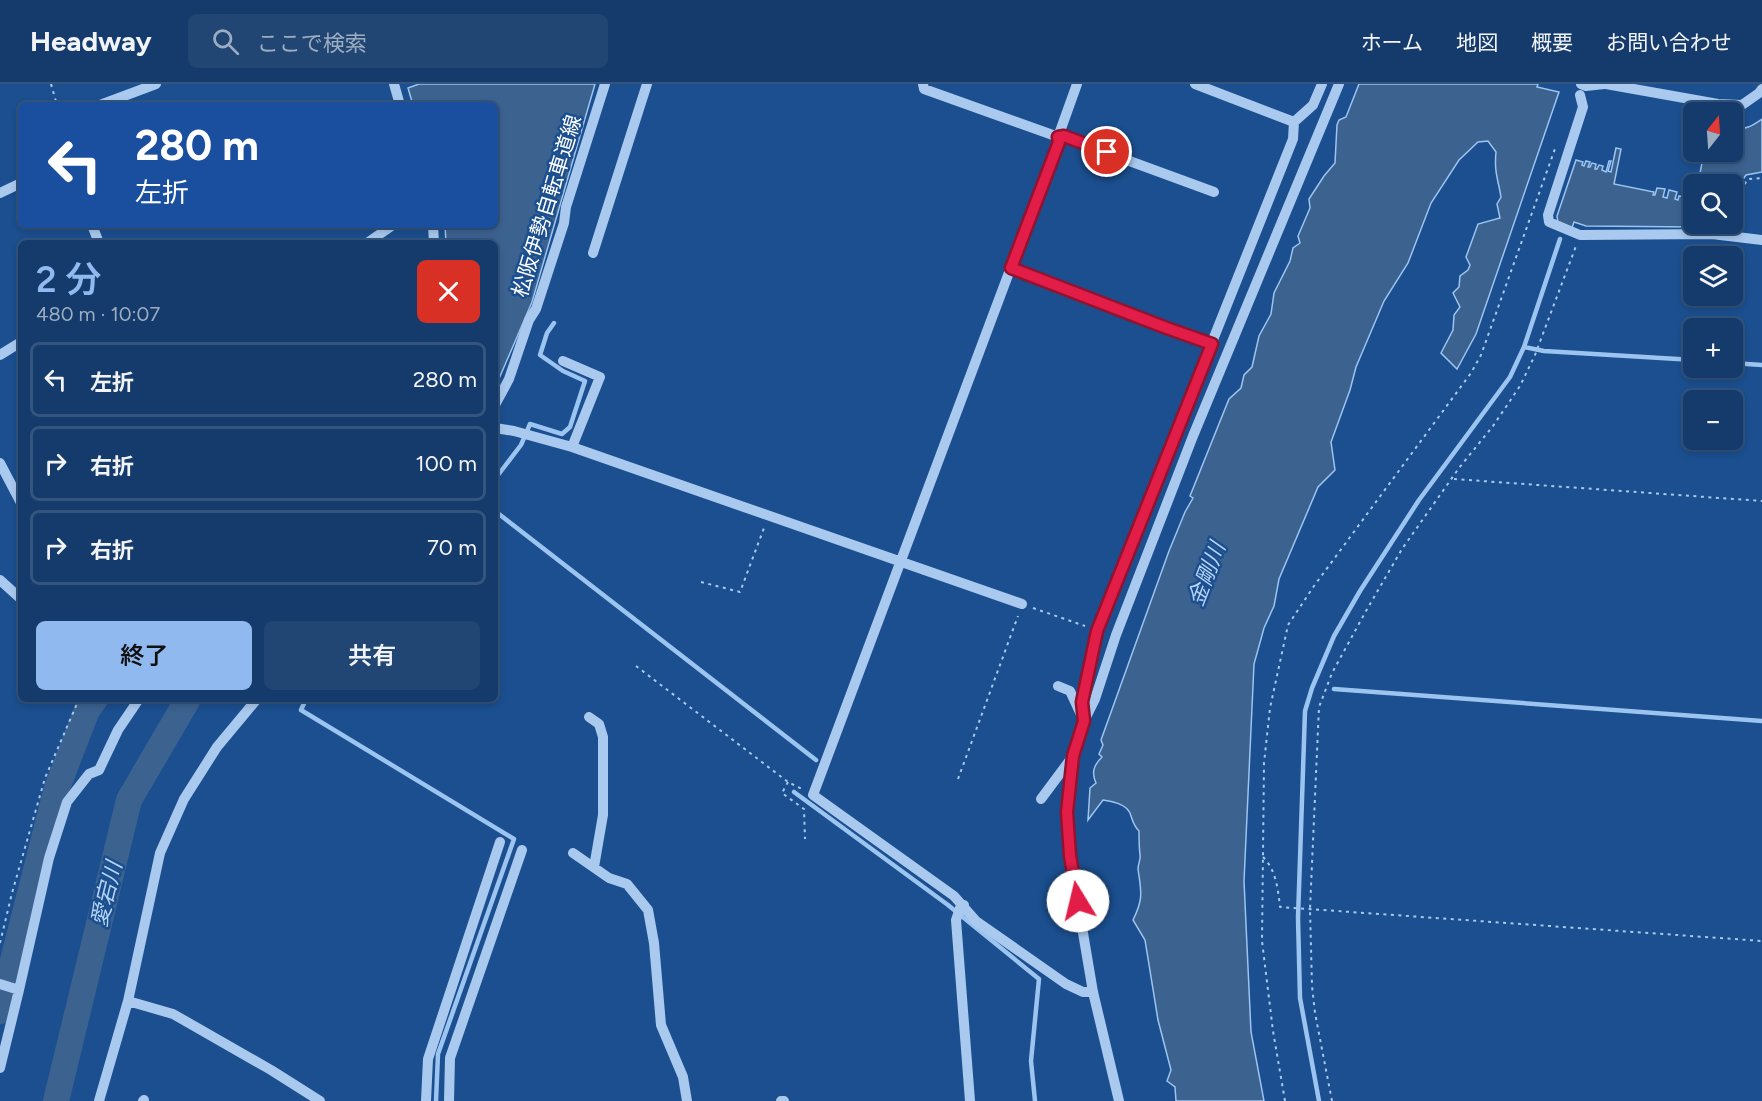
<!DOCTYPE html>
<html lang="ja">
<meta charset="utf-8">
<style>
body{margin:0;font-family:Figtree,"Noto Sans JP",sans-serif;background:#214673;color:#f1f3f6;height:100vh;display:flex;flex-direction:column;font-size:22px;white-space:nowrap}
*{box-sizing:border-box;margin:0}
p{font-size:20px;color:#9dadc1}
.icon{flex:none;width:33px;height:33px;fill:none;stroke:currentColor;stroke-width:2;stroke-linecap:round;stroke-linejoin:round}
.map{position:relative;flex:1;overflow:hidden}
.sheet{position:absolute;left:18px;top:156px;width:480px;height:462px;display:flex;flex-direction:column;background:#143b6b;border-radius:9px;box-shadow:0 3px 9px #0003,0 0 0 2px #33557e}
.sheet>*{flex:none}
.guide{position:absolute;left:18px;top:18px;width:480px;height:126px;border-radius:9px;box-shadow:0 3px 9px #0003,0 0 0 2px #33557e;background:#1a4fa0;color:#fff;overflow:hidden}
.needle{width:39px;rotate:17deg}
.fabs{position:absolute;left:1683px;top:18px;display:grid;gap:12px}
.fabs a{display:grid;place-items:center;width:60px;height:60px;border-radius:9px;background:#143b6b;box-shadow:0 3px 9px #0003,0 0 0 2px #33557e;font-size:30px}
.pin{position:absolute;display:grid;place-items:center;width:51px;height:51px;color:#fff;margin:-26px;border:3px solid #fff;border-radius:50%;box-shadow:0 2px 6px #0007}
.me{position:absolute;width:66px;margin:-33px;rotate:351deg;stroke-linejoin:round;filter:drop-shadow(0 0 4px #0008)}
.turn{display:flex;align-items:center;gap:21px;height:126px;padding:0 18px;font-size:27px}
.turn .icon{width:78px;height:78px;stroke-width:2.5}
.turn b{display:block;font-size:42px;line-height:51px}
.round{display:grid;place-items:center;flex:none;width:63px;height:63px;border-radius:9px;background:#214673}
.headline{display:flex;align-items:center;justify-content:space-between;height:102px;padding:0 18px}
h1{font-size:36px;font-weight:600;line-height:45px;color:#90b9f0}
.primary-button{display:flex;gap:12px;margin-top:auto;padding:12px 18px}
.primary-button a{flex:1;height:69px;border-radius:9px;background:#90b9f0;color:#111;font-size:24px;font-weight:600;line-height:69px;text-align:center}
.primary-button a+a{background:#214673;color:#f1f3f6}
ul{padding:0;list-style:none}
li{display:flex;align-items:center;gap:18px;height:75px;margin:0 12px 9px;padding:0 6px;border:3px solid #33557e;border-radius:9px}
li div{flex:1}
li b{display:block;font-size:22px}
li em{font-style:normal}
header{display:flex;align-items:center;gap:36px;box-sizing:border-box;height:84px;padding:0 30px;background:#143b6b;border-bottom:2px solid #33557e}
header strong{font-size:28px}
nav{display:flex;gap:33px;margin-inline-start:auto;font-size:21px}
.search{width:420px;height:54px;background:#214673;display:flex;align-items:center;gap:15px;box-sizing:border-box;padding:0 21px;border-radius:9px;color:#9dadc1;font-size:22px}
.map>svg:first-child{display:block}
.water{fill:#3c6290;stroke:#9cc4f0;stroke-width:1.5}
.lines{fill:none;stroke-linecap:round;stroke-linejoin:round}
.stream{stroke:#9cc4f0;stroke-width:4.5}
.river{stroke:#3c6290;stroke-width:26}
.path{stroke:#a9c9ee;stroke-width:2;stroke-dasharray:3 4.5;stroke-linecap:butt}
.minor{stroke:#a9c9ee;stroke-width:10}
.route-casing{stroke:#92132f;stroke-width:15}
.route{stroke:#e11d48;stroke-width:10}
.labels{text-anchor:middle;stroke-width:5;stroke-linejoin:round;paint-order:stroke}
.street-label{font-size:21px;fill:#fff;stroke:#1b4f8f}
.water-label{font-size:22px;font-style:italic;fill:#b5d3f5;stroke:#1b4f8f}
</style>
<header>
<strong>Headway</strong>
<div class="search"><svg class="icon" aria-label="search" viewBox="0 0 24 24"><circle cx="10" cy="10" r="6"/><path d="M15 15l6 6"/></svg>ここで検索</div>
<nav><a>ホーム</a><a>地図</a><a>概要</a><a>お問い合わせ</a></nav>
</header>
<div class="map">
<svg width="1762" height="1017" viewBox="0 0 1762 1017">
<rect width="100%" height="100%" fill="#1b4f8f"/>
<!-- water -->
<path class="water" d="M419,0h176l-63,218 -37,86v-145h-49l-1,-18h50v-120h-82l-5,-17z
M1359,0h179l-1,3 22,5 -83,242 -19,35 -16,-16 12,-23 1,-15 6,-8 -7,-14 6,-6 1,-11 8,-6 2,-5 -4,-8 12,-33 22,-6 -3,-14 4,-7c-3,-18 -7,-25 -5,-45l-8,-11 -10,1 -19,18 -28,43 -23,60 -24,38 -28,66 -6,23 -19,52 4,28 -17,17 -39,92 -5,27 -10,22 -10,36 -10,217 7,151 13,69h-88l-1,-14 -8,-6 4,-11 -13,-50 -13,-80 -12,-20c11,-22 8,-29 5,-51 0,-5 3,-10 2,-14 -1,-9 -1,-15 -1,-24 -6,-6 -6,-10 -9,-18 -5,-10 -18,-11 -27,-13l-15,20 2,-32 6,-5c-5,-11 -2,-18 6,-26l-3,-3 4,-9 -2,-5 68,-189 16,-39 8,-14 -3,-2 39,-97 12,-11 3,-13 8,-8 7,-31 12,-22 3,-21 16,-32 3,-13 7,-5 -2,-7 12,-28 -1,-9 15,-23 11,-13 2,-38 2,-5 7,-3z
M1762,35v53l-16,3 -13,19 -1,-10h-34l6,-32h28l1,-23c12,1 19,-3 29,-10z
M1616,64l5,1 -7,35 40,8 -1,3h2l2,-7 8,1 -2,8 4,1 2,-8 8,2 -2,7 3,1 1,-4 14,3 1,25h15l-5,2 -9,1 -109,-1 -12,-4 -2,6 -14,-5 -1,-7 19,-56 7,2 -1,3 2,1 2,-5 4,1 -2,5h2l2,-4 4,1 -1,5h2l2,-4 4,1 -1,4 4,2 3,-11h2l-3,10 3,1z"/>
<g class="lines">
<!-- stream -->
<path class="stream" d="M1524,263l20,4 150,9
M1732,279l30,2
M495,395l26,-34 9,-21 32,10 8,-7 15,-46 -22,-10 -23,-16 7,-22 7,-10
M495,427l321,249
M1334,605l428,32
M306,615l-5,11 213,129 -76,215 -2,47
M794,708l154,113 91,74 -8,82 4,40
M1319,1017l-19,-103 -2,-80 7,-207 7,-23 22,-52 26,-45 59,-91 91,-123 14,-30 36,-108"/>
<!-- river -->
<path class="river" d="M0,927l57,-223 30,-78 8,-11
M56,1017l73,-301 59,-101"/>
<!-- path -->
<path class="path" d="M51,0l6,21
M1732,119l16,-24 14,-1
M1454,395l308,22
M701,498l39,10 24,-64
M1033,524l52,18
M636,582l152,116 14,7
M958,695l60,-163
M788,698l-6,11 22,16 1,30
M1263,773c13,13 15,32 17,50l482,34
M0,859l12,-50 33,-115 34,-79
M1285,1017l-12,-70 -11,-90 2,-178 6,-55 18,-83 26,-39 157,-213 10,-18 75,-209
M1332,1017l-17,-88 -3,-27 -2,-77 9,-202 13,-34 34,-62 36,-62 57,-81 34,-42 27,-40 15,-31 41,-109"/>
<!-- minor -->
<path class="minor" d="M394,0l6,21
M923,0l1,5 126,45 8,3v5l-245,653 141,101 22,25 90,63 17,8h10
M1077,0l-19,53h6l150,55
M1195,0l99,38
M1581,0l5,2 18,-2
M1606,0l112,20 24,1 17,-12 3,-4
M1580,11l3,12 -35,108 1,7 31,13 132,-1 50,6
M100,21l56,-21
M0,109l21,-10
M92,141l7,18
M433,141l1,18
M367,159l26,-18
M593,169l54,-169
M1011,184l153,59 48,17
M0,271l21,-13
M563,277l37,16 -28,70
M495,321l14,-26 20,-59 7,-11 28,-86 2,-16 39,-123
M495,344l19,3 58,16 450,157
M0,379l21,40
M0,496l21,19
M1058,602l12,5 14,30 -2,-19 15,-71 196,-492 1,-17 19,-17 9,-21
M589,633l10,7 4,13v78l-9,52
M1041,715l32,-43
M573,769l36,25 18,6 21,26 6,33 7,82 22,52 4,24
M964,821l-4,3 -4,12 14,181
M0,900l19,6 -19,78
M19,906l30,-132 18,-56 22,-28 10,-4 19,-40 21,-31
M128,917l45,13 98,56 49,31
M99,1017l29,-100 32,-148 24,-54 33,-52 40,-48
M143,1017l1,-1
M426,1017l2,-42 72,-217
M449,1017l1,-43 72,-208
M781,1017h3
M1119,1017l-26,-109 -23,-136 -3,-44 6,-56 11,-35 11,-22 21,-64 77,-199 146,-352"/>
</g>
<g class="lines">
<!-- route casing -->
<g class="route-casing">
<path id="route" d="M1078,817l-8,-45 -3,-44 6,-56 11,-35 -2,-19 15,-71 115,-287 -48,-17 -153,-59 48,-126 -1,-5 6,-1 43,16"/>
</g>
<!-- route -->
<use href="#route" class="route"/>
</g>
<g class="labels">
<!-- street labels -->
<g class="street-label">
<text transform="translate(547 122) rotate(-73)" y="7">松阪伊勢自転車道線</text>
</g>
<!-- water labels -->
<g class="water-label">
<text transform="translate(1206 490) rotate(-69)" y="8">金剛川</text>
<text transform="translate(106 810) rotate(-76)" y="8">愛宕川</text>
</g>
</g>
</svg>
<div class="fabs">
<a><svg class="needle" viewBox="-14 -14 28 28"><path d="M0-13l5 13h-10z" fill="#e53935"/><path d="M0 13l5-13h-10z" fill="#9dadc1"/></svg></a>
<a><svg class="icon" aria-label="search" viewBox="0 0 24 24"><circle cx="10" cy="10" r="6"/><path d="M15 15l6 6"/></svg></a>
<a><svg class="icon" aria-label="layers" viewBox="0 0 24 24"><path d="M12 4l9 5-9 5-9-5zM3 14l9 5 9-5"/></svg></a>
<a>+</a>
<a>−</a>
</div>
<div class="pin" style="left:1107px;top:68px;background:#d93025"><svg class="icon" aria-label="arrive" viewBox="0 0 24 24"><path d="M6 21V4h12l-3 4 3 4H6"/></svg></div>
<svg class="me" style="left:1078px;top:817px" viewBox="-20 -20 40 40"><circle r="19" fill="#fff"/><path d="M0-13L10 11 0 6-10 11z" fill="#e11d48"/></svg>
<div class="guide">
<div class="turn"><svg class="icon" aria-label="left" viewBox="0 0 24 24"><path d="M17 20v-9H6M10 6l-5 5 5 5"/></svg><div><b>280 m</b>左折</div></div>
</div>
<section class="sheet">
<div class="headline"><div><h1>2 分</h1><p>480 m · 10:07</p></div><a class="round" style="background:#d93025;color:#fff"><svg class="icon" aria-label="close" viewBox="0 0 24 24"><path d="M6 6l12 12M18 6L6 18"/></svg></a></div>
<ul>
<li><svg class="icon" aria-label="left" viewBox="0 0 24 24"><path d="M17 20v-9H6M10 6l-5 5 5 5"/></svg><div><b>左折</b></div><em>280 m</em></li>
<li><svg class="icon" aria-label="right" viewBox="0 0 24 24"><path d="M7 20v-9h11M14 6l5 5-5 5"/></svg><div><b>右折</b></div><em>100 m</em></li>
<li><svg class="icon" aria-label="right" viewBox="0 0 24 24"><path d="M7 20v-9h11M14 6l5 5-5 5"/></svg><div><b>右折</b></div><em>70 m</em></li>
</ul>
<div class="primary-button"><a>終了</a><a>共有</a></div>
</section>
</div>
